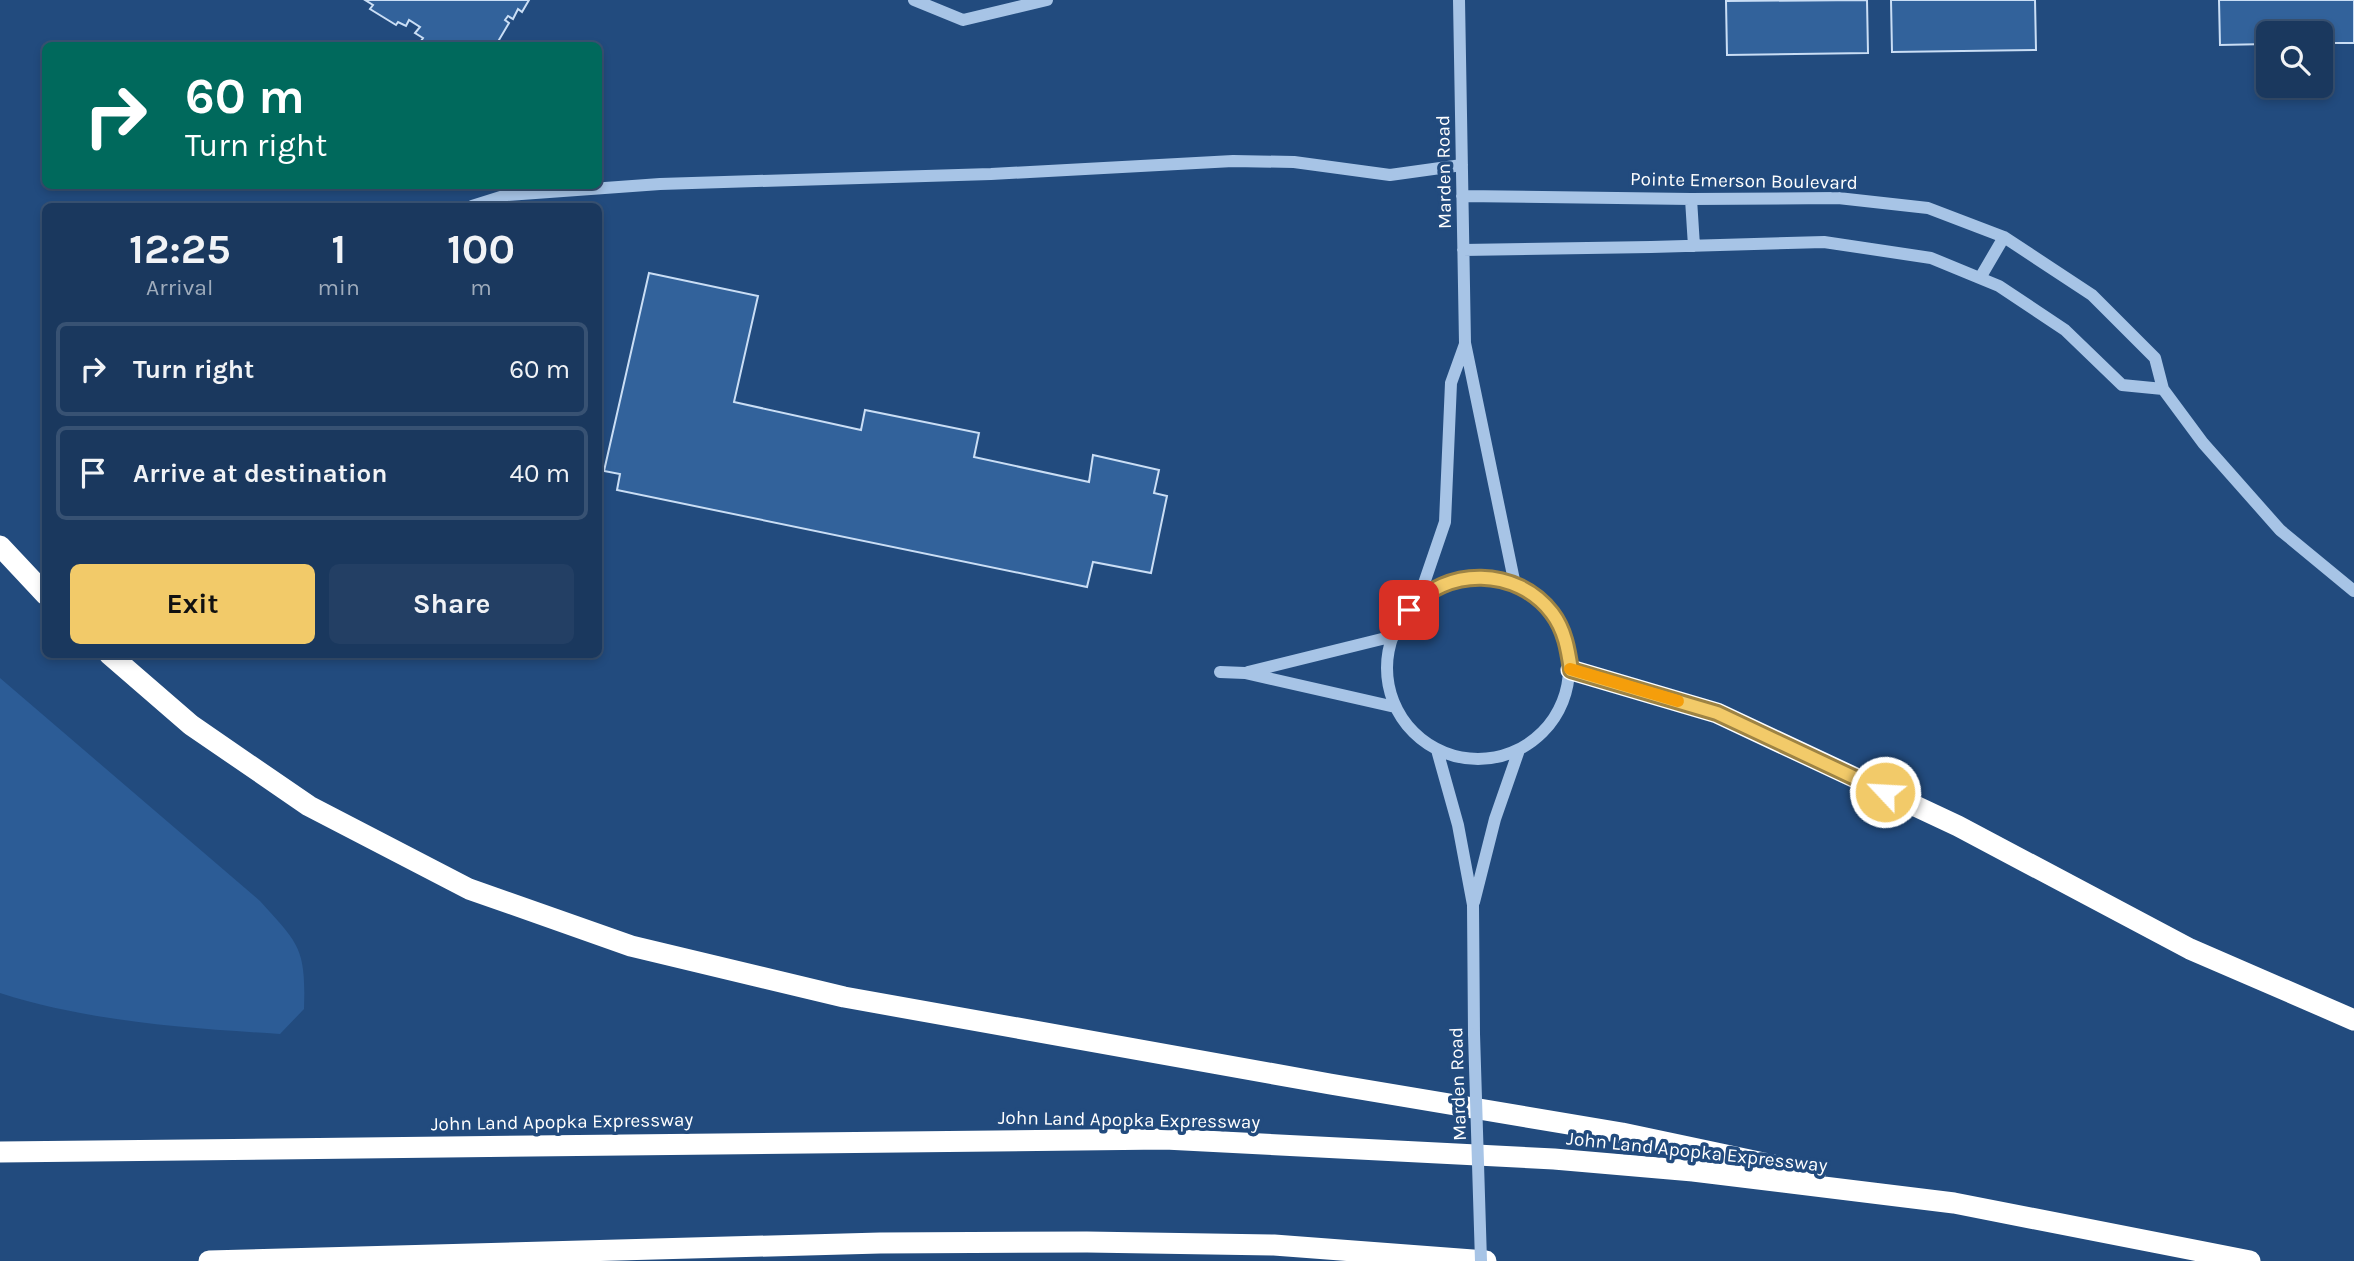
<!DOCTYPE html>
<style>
body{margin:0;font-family:Karla,sans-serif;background:#233f64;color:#f1f3f6;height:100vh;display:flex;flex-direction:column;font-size:26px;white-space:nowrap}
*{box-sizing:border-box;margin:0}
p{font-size:23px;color:#9facbc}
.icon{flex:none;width:38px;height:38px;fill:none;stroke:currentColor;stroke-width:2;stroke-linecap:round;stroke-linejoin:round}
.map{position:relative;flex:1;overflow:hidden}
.side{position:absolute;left:42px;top:203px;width:560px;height:455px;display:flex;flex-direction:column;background:#1a385e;border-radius:10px;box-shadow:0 4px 10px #0003,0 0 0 2px #385273}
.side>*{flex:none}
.banner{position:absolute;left:42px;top:42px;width:560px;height:147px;border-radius:10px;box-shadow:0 4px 10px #0003,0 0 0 2px #385273;background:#00695c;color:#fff;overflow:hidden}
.controls{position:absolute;left:2256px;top:21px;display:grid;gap:14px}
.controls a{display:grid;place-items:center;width:77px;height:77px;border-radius:10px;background:#1a385e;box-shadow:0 4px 10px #0003,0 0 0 2px #385273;font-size:35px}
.pin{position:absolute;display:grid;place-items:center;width:60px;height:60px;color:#fff;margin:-30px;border-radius:14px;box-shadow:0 4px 10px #0006}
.me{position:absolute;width:77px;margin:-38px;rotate:295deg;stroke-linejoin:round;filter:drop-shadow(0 0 5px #0008)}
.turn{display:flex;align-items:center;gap:24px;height:147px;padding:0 28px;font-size:32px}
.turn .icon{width:91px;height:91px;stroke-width:2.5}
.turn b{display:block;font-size:49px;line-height:60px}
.eta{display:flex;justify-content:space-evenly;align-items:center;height:119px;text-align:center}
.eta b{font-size:42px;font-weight:700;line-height:49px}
.cta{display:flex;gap:14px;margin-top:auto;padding:14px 28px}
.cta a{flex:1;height:80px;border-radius:10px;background:#f2ca69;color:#111;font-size:28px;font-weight:700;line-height:80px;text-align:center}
.cta a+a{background:#233f64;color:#f1f3f6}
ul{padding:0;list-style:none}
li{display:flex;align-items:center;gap:21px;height:94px;margin:0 14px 10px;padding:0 14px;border:4px solid #385273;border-radius:10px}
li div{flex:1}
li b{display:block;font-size:26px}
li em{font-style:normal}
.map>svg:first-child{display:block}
.green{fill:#2c5c96}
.building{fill:#32629b;stroke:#cadef5;stroke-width:2}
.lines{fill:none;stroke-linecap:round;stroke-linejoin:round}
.minor{stroke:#a7c4e6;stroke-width:12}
.highway{stroke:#fff;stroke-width:21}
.minor-bridge{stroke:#a7c4e6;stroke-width:12}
.route-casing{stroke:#9d8344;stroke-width:18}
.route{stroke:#f2ca69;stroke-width:12}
.slow{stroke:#f59e0b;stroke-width:12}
.labels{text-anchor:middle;stroke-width:7;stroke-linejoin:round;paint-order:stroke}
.street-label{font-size:19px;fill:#fff;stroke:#224b7e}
</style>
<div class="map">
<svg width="2354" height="1261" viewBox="0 0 2354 1261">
<rect width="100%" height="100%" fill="#224b7e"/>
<!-- green -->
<path class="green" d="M0,678l260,223c39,43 46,47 44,108l-24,25c-94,-6 -189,-12 -280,-41z"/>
<!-- building -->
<path class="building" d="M365,0h164l-7,12 -4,-3 -5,10 -5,-3 -3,4 4,3 -13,22 -4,1h-64l-7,-5 2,-3 -8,-5 5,-6 -11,-7 -3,6 -8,-4 -2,3 -26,-16 3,-4z
M1867,0l1,53 -141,2 -1,-54z
M1891,0h144l1,50 -144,2z
M2219,0h135v43h-34v-10h-52v11l-48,1z
M649,273l109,23 -24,106 127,28 4,-20 114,23 -5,24 115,25 4,-27 66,15 -5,23 13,3 -16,77 -58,-11 -6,25 -470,-97 3,-16 -16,-3z"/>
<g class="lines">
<!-- minor -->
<path class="minor" d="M914,0l49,20 84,-20
M1459,0l6,343 50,242
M1462,196l229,3 147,-1 90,10 76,29 88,58 63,63 8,31 40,54 77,87 74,61
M1691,199l3,47
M472,206l35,-11 153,-11 331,-10 242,-13 61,1 96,13 72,-10
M1463,250l188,-3 173,-5 107,16 68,28 66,44 57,55 41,4
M1980,278l24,-41
M1387 668a91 91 0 1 1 182 0a91 91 0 1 1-182 0Z
M1419,598l26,-76 6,-139 14,-39
M1220,672l25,1 150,34
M1248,672l146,-36
M1437,750l21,75 15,80 1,129
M1474,902l21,-83 24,-69"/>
<!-- highway -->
<path class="highway" d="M0,546l46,49
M109,654l82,71 118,81 160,83 162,57 213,51 486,87 292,49 193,41
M1571,670l146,43 241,113 232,123 164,71
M0,1152l1165,-13 389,20 139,12 261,32 296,58
M209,1261l671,-18 207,-1 187,3 212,16"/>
<!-- minor-bridge -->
<path class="minor-bridge" d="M1474,1034l7,227"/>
</g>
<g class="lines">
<!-- route casing -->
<g class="route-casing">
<path id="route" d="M1409,610c37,-44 108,-43 143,3 13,17 16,37 19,57l146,43 168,79"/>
</g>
<!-- route -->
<use href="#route" class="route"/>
<!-- slow -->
<path class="slow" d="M1570,669l108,32"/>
</g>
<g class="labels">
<!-- street labels -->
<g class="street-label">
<text transform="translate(1443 172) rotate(-91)" y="7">Marden Road</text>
<text transform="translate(1744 180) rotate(1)" y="7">Pointe Emerson Boulevard</text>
<text transform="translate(1457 1084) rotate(-92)" y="7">Marden Road</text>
<text transform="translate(1129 1119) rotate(1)" y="7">John Land Apopka Expressway</text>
<text transform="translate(562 1121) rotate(-1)" y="7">John Land Apopka Expressway</text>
<text transform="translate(1697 1151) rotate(6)" y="7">John Land Apopka Expressway</text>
</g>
</g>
</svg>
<div class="controls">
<a><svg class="icon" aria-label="search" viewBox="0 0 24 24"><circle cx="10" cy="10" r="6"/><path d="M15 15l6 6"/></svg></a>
</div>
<div class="pin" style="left:1409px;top:610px;background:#d93025"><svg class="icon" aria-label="arrive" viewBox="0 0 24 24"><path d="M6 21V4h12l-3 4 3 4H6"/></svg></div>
<svg class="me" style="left:1885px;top:792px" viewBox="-20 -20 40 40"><circle r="17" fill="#f2ca69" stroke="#fff" stroke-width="3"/><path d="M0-11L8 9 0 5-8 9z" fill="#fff"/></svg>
<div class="banner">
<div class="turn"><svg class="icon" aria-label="right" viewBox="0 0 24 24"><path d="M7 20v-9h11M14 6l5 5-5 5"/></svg><div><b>60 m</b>Turn right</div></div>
</div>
<section class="side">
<div class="eta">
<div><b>12:25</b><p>Arrival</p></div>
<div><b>1</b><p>min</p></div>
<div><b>100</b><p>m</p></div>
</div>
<ul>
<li><svg class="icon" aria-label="right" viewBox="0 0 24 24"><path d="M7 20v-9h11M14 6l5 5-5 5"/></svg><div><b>Turn right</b></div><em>60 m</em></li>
<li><svg class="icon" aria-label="arrive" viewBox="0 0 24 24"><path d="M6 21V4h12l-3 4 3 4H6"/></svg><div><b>Arrive at destination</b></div><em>40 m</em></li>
</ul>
<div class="cta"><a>Exit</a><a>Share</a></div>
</section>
</div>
